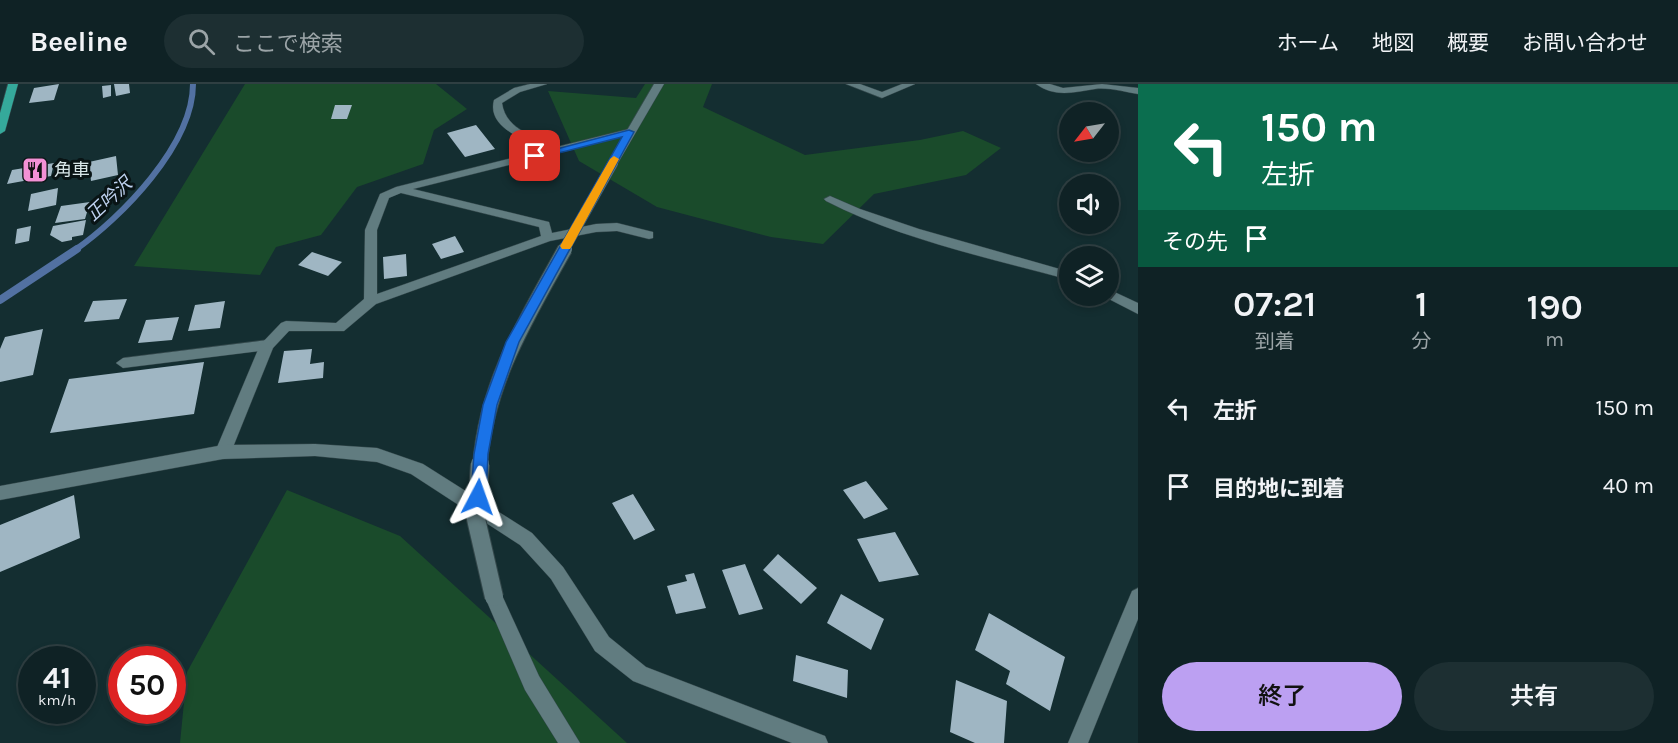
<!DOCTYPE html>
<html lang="ja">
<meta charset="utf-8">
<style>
body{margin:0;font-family:Karla,"Noto Sans JP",sans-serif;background:#1d2f32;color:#f1f3f6;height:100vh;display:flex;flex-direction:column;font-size:22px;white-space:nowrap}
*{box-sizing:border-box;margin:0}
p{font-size:20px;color:#9ba4a7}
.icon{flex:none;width:33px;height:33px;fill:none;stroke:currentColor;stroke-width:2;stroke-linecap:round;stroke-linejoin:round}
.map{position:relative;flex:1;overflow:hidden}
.panel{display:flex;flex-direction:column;background:#0f2225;width:540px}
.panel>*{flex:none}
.banner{background:#0b6e4f;color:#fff;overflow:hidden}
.needle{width:39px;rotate:239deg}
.controls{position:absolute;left:1059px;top:18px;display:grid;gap:12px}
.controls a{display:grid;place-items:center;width:60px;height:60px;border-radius:50%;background:#0f2225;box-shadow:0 3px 9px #0003,0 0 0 2px #2f3f42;font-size:30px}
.speed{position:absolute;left:18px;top:562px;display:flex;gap:12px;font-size:30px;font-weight:700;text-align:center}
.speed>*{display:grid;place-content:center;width:78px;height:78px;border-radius:50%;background:#0f2225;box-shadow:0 3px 9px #0003,0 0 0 2px #2f3f42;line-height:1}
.speed small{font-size:15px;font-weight:400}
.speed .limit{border:9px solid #d22;background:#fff;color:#111}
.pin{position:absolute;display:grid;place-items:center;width:51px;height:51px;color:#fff;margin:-26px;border-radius:12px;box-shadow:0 3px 9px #0006}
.me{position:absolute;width:66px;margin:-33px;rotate:4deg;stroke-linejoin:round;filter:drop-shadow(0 0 4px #0008)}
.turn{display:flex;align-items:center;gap:21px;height:126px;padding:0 24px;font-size:27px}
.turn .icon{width:78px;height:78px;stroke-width:2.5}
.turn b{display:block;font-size:42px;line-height:51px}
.then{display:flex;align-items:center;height:57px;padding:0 24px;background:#0003;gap:12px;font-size:22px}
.eta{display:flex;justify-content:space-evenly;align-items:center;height:102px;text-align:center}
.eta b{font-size:36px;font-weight:600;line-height:42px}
.primary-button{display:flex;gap:12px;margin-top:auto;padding:12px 24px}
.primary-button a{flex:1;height:69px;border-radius:36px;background:#bca0f2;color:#111;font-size:24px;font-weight:600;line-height:69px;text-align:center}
.primary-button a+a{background:#1d2f32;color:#f1f3f6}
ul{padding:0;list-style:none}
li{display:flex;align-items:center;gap:18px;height:78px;padding:0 24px}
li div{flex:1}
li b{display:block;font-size:22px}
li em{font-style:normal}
header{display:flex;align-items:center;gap:36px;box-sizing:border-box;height:84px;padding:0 30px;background:#0f2225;border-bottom:2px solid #2f3f42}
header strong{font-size:28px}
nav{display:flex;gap:33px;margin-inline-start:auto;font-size:21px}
.search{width:420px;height:54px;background:#1d2f32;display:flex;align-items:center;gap:15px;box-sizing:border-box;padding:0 21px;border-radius:33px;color:#9ba4a7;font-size:22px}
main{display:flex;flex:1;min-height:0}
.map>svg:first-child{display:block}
.green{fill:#1a4b2b}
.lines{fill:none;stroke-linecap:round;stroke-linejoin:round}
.stream-far1{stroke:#5271a2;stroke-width:6}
.stream{stroke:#5271a2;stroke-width:8}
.building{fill:#9fb6c3}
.lane-casing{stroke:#34484b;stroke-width:1}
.street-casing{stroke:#34484b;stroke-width:1}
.secondary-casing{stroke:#34484b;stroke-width:1}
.primary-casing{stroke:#34484b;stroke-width:1}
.lane{fill:#617c80;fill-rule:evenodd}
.street{fill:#617c80;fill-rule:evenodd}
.secondary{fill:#617c80;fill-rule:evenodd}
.primary{fill:#35a99b;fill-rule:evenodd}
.secondary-bridge-far2-casing{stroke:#34484b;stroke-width:11;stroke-linecap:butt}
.secondary-bridge-far1-casing{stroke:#34484b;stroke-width:16;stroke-linecap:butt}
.secondary-bridge-casing{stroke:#34484b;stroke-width:20;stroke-linecap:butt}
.secondary-bridge-far2{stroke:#617c80;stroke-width:10}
.secondary-bridge-far1{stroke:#617c80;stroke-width:14}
.secondary-bridge{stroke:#617c80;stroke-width:18}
.route{fill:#1a73e8;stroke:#114b97;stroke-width:1.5}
.slow{fill:#f59e0b}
.labels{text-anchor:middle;stroke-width:6;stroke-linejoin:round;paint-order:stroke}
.far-poi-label{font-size:18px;fill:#d8e6e8;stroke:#091415;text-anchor:start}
.far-water-label{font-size:18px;font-style:italic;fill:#c0d3f1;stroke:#091415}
</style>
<header>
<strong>Beeline</strong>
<div class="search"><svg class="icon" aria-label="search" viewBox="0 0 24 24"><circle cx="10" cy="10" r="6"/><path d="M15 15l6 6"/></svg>ここで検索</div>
<nav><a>ホーム</a><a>地図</a><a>概要</a><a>お問い合わせ</a></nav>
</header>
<main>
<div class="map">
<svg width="1138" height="659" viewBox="0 0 1138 659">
<rect width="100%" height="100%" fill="#142e31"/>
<!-- green -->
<path class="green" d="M245,0h191l31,25 -33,21 -11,34 -66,23 -36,48 -45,12 -16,28 -126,-9z
M645,0h67l-9,23 102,48 115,-15 43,-9 38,17 -35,27 -92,19 -51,50 -52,-7 -114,-30 -78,-46 -31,-70 88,7z
M287,406l113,46 227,207h-447l7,-71z"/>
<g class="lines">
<!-- stream-far1 -->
<path class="stream-far1" d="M75,166c46,-32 118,-105 118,-166"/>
<!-- stream -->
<path class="stream" d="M0,216l77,-51"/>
</g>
<!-- building -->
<path class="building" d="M59,0l-5,16 -25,3 5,-15z
M114,0h15l1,9 -14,3z
M111,1v11l-8,2 -1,-12z
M335,21h17l-5,14h-16z
M476,41l19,24 -30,8 -18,-24z
M116,72l2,19 -27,6 -2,-19z
M54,79l-3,13 -44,8 5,-14z
M58,104l-2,17 -28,6 3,-17z
M90,118l-5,17 -30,4 6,-17z
M86,136l-3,15 -11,2v3l-10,2 -12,-7 3,-9z
M31,142l-2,15 -14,3 2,-15z
M455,152l9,16 -23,7 -9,-15z
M312,168l30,10 -14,14 -30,-11z
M406,170l1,22 -23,3 -1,-22z
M127,215l-8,20 -35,3 9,-21z
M225,217l-5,27 -32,3 7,-26z
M179,233l-7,23 -34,3 8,-23z
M43,245l-10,46 -33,7v-33l5,-12z
M312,265l-2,15 14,-2 -1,16 -45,5 6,-32z
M204,278l-10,52 -144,19 19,-54z
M866,397l22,28 -24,10 -21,-29z
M633,410l22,36 -21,10 -22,-37z
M74,411l6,43 -80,34v-47z
M895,448l24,43 -40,7 -22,-43z
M778,470l39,34 -16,16 -38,-34z
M745,480l18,45 -24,6 -17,-45z
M694,489l12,35 -30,6 -9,-28 20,-5 -2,-6z
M841,510l43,25 -13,31 -44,-27z
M989,529l76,44 -15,54 -44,-27 4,-13 -35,-21z
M796,571l52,15 -1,28 -54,-17z
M956,596l51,21 -3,42h-29l-25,-11z"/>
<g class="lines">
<!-- lane casing -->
<g class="lane-casing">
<path id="lane" d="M530,0h17l-27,8 -18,11c4,29 37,34 60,45v4c-8,1 -15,-3 -23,-6 -19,-8 -52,-20 -45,-46l20,-12z
M846,0h14l22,8 20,-8h13l-33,14z
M1036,0h14l13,4 39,-4 36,4v6c-13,-2 -30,-7 -43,-5 -20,3 -40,9 -59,-5z
M267,256l7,5 -7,5 -144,18 -7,-5 7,-5z"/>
</g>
<!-- street casing -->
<g class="street-casing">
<path id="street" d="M629,45l5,3 -1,2 -220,55 136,33 3,11 44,-9 21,-1 36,9v6l-4,1 -32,-8 -21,1 -46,9 -174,63 -32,27h-55l-16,17 -44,109 -6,2 -6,-2 -2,-5 45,-107 21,-22 5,-2 50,2 28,-24 1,-69 15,-36 16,-7zM401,109l138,34 2,9 -164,58v-64l12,-32z
M830,112l30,13 59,20 151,43v8c-81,-22 -170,-41 -244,-79l-2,-2z
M1108,205l30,14v11l-35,-18h5z"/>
</g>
<!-- secondary casing -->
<g class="secondary-casing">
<path id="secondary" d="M654,0h10l-46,79 -1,2h-8l-1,-2z
M315,360l62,4 46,16 109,69 31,34 46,70 37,30 179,69 3,7h-36l-159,-62 -38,-30 -44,-72 -31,-34 -109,-71 -34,-12 -62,-6 -92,3 -223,41v-14l223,-41z
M494,504l6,3 39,85 41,67h-22l-33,-53 -40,-93 3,-6z
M1138,504v31l-50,124h-20l64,-152z"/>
</g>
<!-- primary casing -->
<g class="primary-casing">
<path id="primary" d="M8,0h10l-13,47 -5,3v-21z"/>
</g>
<!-- lane -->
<use href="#lane" class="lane"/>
<!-- street -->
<use href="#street" class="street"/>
<!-- secondary -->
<use href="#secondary" class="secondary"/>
<!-- primary -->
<use href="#primary" class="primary"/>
<!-- secondary-bridge-far2 casing -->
<g class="secondary-bridge-far2-casing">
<path id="secondary-bridge-far2" d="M564,166l49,-87"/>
</g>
<!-- secondary-bridge-far1 casing -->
<g class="secondary-bridge-far1-casing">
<path id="secondary-bridge-far1" d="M480,381c6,-82 46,-146 85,-216"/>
</g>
<!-- secondary-bridge casing -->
<g class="secondary-bridge-casing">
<path id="secondary-bridge" d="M480,380l-4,55 18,78"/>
</g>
<!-- secondary-bridge-far2 -->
<use href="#secondary-bridge-far2" class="secondary-bridge-far2"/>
<!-- secondary-bridge-far1 -->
<use href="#secondary-bridge-far1" class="secondary-bridge-far1"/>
<!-- secondary-bridge -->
<use href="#secondary-bridge" class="secondary-bridge"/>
</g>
<!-- route -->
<path class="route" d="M629,46l5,2 -115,210 -22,63 -9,49 -2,43 -3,5 -5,2 -5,-2 -2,-5 3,-43 9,-49 23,-63 116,-205 -87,22 -5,-3z"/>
<!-- slow -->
<path class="slow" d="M614,72l5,3 -47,87 -2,3h-8l-2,-3 50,-87z"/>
<!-- icons -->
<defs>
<g id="restaurant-square" transform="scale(1.35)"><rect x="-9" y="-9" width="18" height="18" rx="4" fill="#f391d5" stroke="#091415"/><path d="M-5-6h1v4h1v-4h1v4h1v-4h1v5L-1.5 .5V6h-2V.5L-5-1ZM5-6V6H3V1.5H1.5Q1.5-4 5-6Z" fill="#111"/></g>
</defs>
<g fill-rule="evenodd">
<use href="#restaurant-square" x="35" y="86"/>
</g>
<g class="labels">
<!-- far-poi labels -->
<g class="far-poi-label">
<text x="54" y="92">角車</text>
</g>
<!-- far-water labels -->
<g class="far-water-label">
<text transform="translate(109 115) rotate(-43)" y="6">正吟沢</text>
</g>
</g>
</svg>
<div class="controls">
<a><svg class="needle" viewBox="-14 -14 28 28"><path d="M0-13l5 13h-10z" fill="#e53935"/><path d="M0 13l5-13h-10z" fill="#9ba4a7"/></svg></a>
<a><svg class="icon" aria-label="sound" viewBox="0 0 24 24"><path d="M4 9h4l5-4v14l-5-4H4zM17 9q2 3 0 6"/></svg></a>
<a><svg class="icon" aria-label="layers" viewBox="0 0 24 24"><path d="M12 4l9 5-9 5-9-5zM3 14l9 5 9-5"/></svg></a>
</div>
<div class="speed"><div>41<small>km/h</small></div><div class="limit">50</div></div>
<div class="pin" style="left:535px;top:72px;background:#d93025"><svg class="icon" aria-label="arrive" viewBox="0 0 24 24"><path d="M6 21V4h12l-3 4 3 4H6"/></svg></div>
<svg class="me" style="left:478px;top:413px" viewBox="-20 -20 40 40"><path d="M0-17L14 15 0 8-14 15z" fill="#1a73e8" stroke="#fff" stroke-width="4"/></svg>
</div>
<section class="panel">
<div class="banner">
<div class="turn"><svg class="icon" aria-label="left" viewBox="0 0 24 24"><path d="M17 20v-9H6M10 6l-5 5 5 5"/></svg><div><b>150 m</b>左折</div></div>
<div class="then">その先<svg class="icon" aria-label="arrive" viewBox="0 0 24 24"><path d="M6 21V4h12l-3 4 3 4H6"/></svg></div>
</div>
<div class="eta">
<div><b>07:21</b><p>到着</p></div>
<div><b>1</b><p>分</p></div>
<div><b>190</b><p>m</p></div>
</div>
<ul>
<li><svg class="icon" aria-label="left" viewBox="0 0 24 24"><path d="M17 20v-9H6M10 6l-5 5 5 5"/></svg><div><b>左折</b></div><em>150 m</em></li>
<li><svg class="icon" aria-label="arrive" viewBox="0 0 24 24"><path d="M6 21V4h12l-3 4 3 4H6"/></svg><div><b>目的地に到着</b></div><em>40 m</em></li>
</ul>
<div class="primary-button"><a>終了</a><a>共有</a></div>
</section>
</main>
